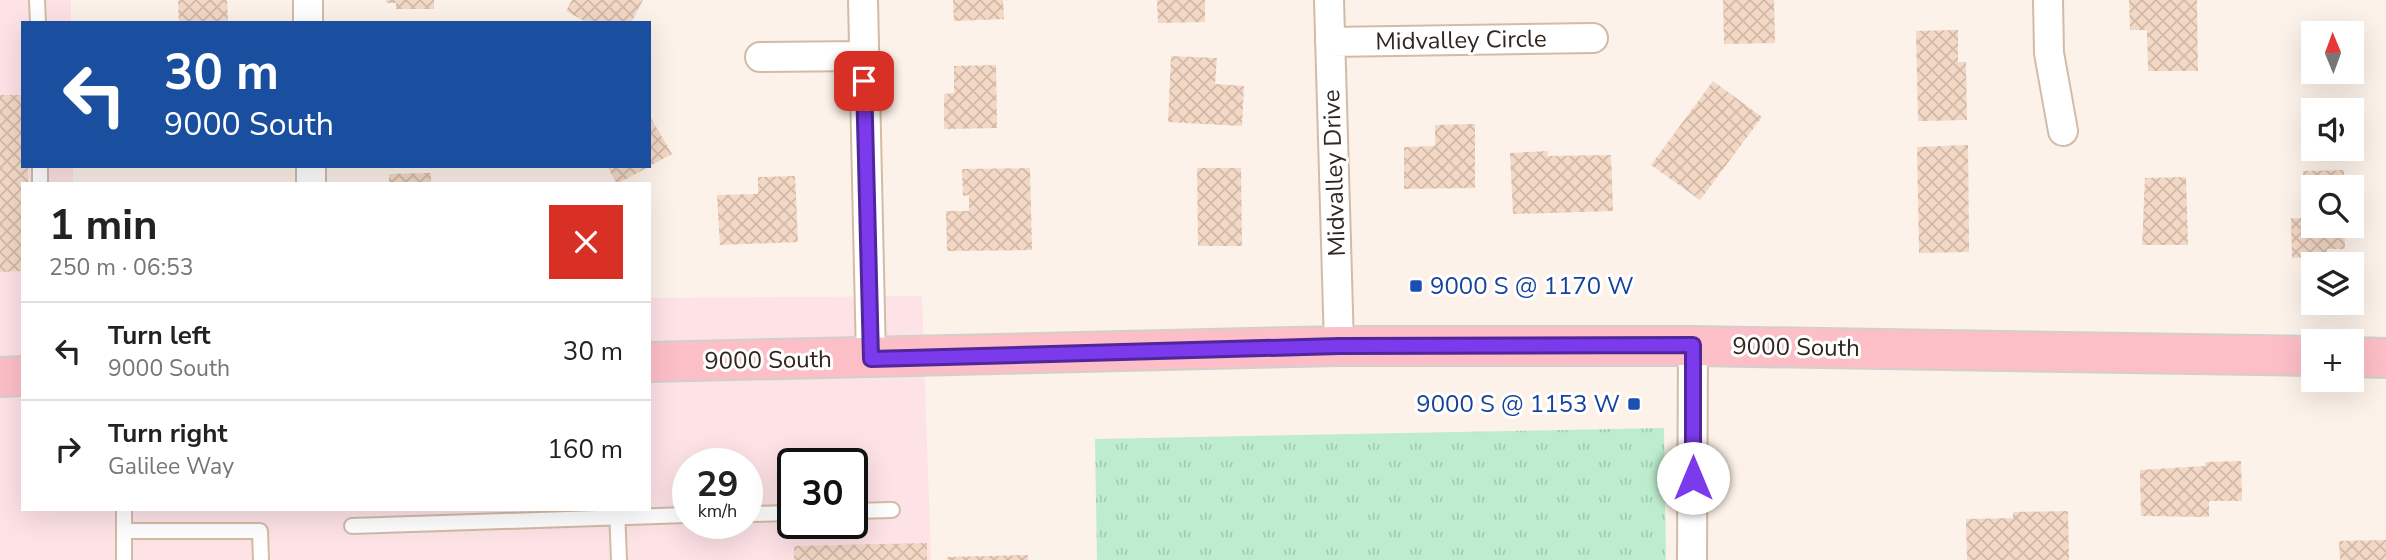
<!DOCTYPE html>
<meta charset="utf-8">
<style>
body{margin:0;font-family:"Nunito Sans",sans-serif;background:#f6f6f6;color:#222;height:100vh;display:flex;flex-direction:column;font-size:26px;white-space:nowrap}
*{box-sizing:border-box;margin:0}
p{font-size:23px;color:#767676}
.icon{flex:none;width:38px;height:38px;fill:none;stroke:currentColor;stroke-width:2;stroke-linecap:round;stroke-linejoin:round}
.map{position:relative;flex:1;overflow:hidden}
.details{position:absolute;left:21px;top:182px;width:630px;height:329px;display:flex;flex-direction:column;background:#fff;border-radius:0px;box-shadow:0 7px 28px #0002}
.details>*{flex:none}
.top-card{position:absolute;left:21px;top:21px;width:630px;height:147px;border-radius:0px;box-shadow:0 7px 28px #0002;background:#1a4fa0;color:#fff;overflow:hidden}
.needle{width:46px;rotate:359deg}
.buttons{position:absolute;left:2301px;top:21px;display:grid;gap:14px}
.buttons a{display:grid;place-items:center;width:63px;height:63px;border-radius:0px;background:#fff;box-shadow:0 7px 28px #0002;font-size:35px}
.speed{position:absolute;left:672px;top:448px;display:flex;gap:14px;font-size:35px;font-weight:700;text-align:center}
.speed>*{display:grid;place-content:center;width:91px;height:91px;border-radius:50%;background:#fff;box-shadow:0 7px 28px #0002;line-height:1}
.speed small{font-size:18px;font-weight:400}
.speed .limit{border:4px solid #111;border-radius:10px;background:#fff;color:#111}
.pin{position:absolute;display:grid;place-items:center;width:60px;height:60px;color:#fff;margin:-30px;border-radius:14px;box-shadow:0 4px 10px #0006}
.me{position:absolute;width:77px;margin:-38px;rotate:0deg;stroke-linejoin:round;filter:drop-shadow(0 0 5px #0008)}
.turn{display:flex;align-items:center;gap:24px;height:147px;padding:0 28px;font-size:32px}
.turn .icon{width:91px;height:91px;stroke-width:2.5}
.turn b{display:block;font-size:49px;line-height:60px}
.round{display:grid;place-items:center;flex:none;width:74px;height:74px;border-radius:0px;background:#f6f6f6}
.summary{display:flex;align-items:center;justify-content:space-between;height:119px;padding:0 28px}
h1{font-size:42px;font-weight:700;line-height:52px}
ul{padding:0;list-style:none}
li{display:flex;align-items:center;gap:21px;height:98px;padding:0 28px;border-top:2px solid #e0e0e0}
li div{flex:1}
li b{display:block;font-size:26px}
li em{font-style:normal}
.map>svg:first-child{display:block}
.commercial{fill:#fde2e6;fill-rule:evenodd}
.grass{fill:url(#grass-tufts)}
.building{fill:url(#building-cross-hatch)}
.lines{fill:none;stroke-linecap:round;stroke-linejoin:round}
.lane-casing{stroke:#d3bba6;stroke-width:18}
.street-casing{stroke:#d3bba6;stroke-width:32}
.primary-casing{stroke:#d2cfce;stroke-width:42}
.lane{stroke:#fff;stroke-width:14}
.street{stroke:#fff;stroke-width:28}
.primary{stroke:#fdbfc7;stroke-width:38}
.route-casing{stroke:#51269a;stroke-width:18}
.route{stroke:#7c3aed;stroke-width:12}
.transit-dot{fill:#1a4fb4;stroke:#fff;stroke-width:2.5}
.labels{text-anchor:middle;stroke-width:6;stroke-linejoin:round;paint-order:stroke}
.street-label{font-size:24px;fill:#31271f;stroke:#fff}
.transit-label{font-size:24px;fill:#164399;stroke:#fff;text-anchor:start}
</style>
<div class="map">
<svg width="2386" height="560" viewBox="0 0 2386 560">
<defs>
<pattern id="grass-tufts" width="24" height="20" patternUnits="userSpaceOnUse" patternTransform="scale(1.75)"><rect width="24" height="20" fill="#bdedce"/><path d="M3 7l-1-3M5 7V3M7 7l1-3M15 17l-1-3M17 17v-4M19 17l1-3" fill="none" stroke="#a3cbb0"/></pattern>
<pattern id="building-cross-hatch" width="8" height="8" patternUnits="userSpaceOnUse" patternTransform="scale(1.75)"><rect width="8" height="8" fill="#f3d8c5"/><path d="M0 0l8 8M0 8l8-8" fill="none" stroke="#d1b9a9"/></pattern>
</defs>
<rect width="100%" height="100%" fill="#fcf2e9"/>
<!-- commercial -->
<path class="commercial" d="M0,0h71v23h-48v143h50v18h-50v325h626v-211l273,-2 9,264h-931zM688,464h59v59h-59zM793,464h59v59h-59z"/>
<!-- grass -->
<path class="grass" d="M1664,428l2,132h-569l-2,-121z"/>
<!-- building -->
<path class="building" d="M178,0h49l1,23h-49z
M386,0h48v9h-38v-6h-10z
M572,0h71l-12,23h-43l-22,-12z
M953,0h50l1,19 -50,2z
M1157,0h48v22l-47,1z
M1723,0h51l1,43 -51,1z
M2129,0h68l1,71h-50l-1,-41h-17z
M1958,30v32h8l1,58 -49,1 -2,-90z
M1171,56l46,2 -2,26 29,2 -2,40 -74,-4z
M996,65l1,63 -53,1v-35l10,-1v-27z
M1713,81l49,36 -62,83 -49,-35z
M0,95h23v71h5v18h-5v87l-23,1z
M649,115l23,39 -55,30 -10,-18h42z
M1475,124v64l-71,1v-42l31,-1v-21z
M1968,145l1,107 -50,1 -2,-106z
M1548,151v5l63,-1 2,56 -100,3 -3,-61z
M1030,168l2,82 -85,1 -1,-40h23v-16l-6,1 -1,-27z
M1197,168h44l1,78h-44z
M2344,170v17h-30v39h30l1,23h-18v8l-35,1 -1,-40h12v-47z
M431,173v11h-42v-10z
M795,176l3,66 -78,3 -3,-50 41,-1v-17z
M2186,177l2,68h-46l3,-67z
M2241,461l1,40h-33v16l-68,-1 -1,-46 65,-4v-4z
M2068,511l1,49h-102l-1,-41 47,-1v-6z
M2386,540v20h-46l-1,-19z
M927,543v17h-133v-14z
M1028,555v5h-81v-3z"/>
<g class="lines">
<!-- lane casing -->
<g class="lane-casing">
<path id="lane" d="M37,0l1,23
M40,166v18
M124,509v51
M617,509l2,51
M852,511l40,-1
M747,514l46,-1
M352,526l336,-11
M124,531h136l1,29"/>
</g>
<!-- street casing -->
<g class="street-casing">
<path id="street" d="M308,0v23
M863,0l8,359
M1329,0l10,346
M2048,0l1,53 14,78
M1330,42l263,-4
M760,57l104,-1
M311,166v18
M1692,560l1,-214"/>
</g>
<!-- primary casing -->
<g class="primary-casing">
<path id="primary" d="M2352,357l34,1
M649,362l690,-16h354l621,10
M0,377l23,-1"/>
</g>
<!-- lane -->
<use href="#lane" class="lane"/>
<!-- street -->
<use href="#street" class="street"/>
<!-- primary -->
<use href="#primary" class="primary"/>
</g>
<g class="lines">
<!-- route casing -->
<g class="route-casing">
<path id="route" d="M864,81l7,278 468,-13 354,-1v133"/>
</g>
<!-- route -->
<use href="#route" class="route"/>
</g>
<!-- markers -->
<g class="transit-dot">
<rect x="1409" y="279" width="14" height="14" rx="3.5"/>
<rect x="1627" y="397" width="14" height="14" rx="3.5"/>
</g>
<g class="labels">
<!-- street labels -->
<g class="street-label">
<text transform="translate(1461 40) rotate(-1)" y="8">Midvalley Circle</text>
<text transform="translate(1334 173) rotate(-92)" y="8">Midvalley Drive</text>
<text transform="translate(1796 347) rotate(1)" y="8">9000 South</text>
<text transform="translate(768 360) rotate(-1)" y="8">9000 South</text>
</g>
<!-- transit labels -->
<g class="transit-label">
<text x="1430" y="294">9000 S @ 1170 W</text>
<text x="1620" y="412" text-anchor="end">9000 S @ 1153 W</text>
</g>
</g>
</svg>
<div class="buttons">
<a><svg class="needle" viewBox="-14 -14 28 28"><path d="M0-13l5 13h-10z" fill="#e53935"/><path d="M0 13l5-13h-10z" fill="#767676"/></svg></a>
<a><svg class="icon" aria-label="sound" viewBox="0 0 24 24"><path d="M4 9h4l5-4v14l-5-4H4zM17 9q2 3 0 6"/></svg></a>
<a><svg class="icon" aria-label="search" viewBox="0 0 24 24"><circle cx="10" cy="10" r="6"/><path d="M15 15l6 6"/></svg></a>
<a><svg class="icon" aria-label="layers" viewBox="0 0 24 24"><path d="M12 4l9 5-9 5-9-5zM3 14l9 5 9-5"/></svg></a>
<a>+</a>
</div>
<div class="speed"><div>29<small>km/h</small></div><div class="limit">30</div></div>
<div class="pin" style="left:864px;top:81px;background:#d93025"><svg class="icon" aria-label="arrive" viewBox="0 0 24 24"><path d="M6 21V4h12l-3 4 3 4H6"/></svg></div>
<svg class="me" style="left:1693px;top:478px" viewBox="-20 -20 40 40"><circle r="19" fill="#fff"/><path d="M0-13L10 11 0 6-10 11z" fill="#7c3aed"/></svg>
<div class="top-card">
<div class="turn"><svg class="icon" aria-label="left" viewBox="0 0 24 24"><path d="M17 20v-9H6M10 6l-5 5 5 5"/></svg><div><b>30 m</b>9000 South</div></div>
</div>
<section class="details">
<div class="summary"><div><h1>1 min</h1><p>250 m · 06:53</p></div><a class="round" style="background:#d93025;color:#fff"><svg class="icon" aria-label="close" viewBox="0 0 24 24"><path d="M6 6l12 12M18 6L6 18"/></svg></a></div>
<ul>
<li><svg class="icon" aria-label="left" viewBox="0 0 24 24"><path d="M17 20v-9H6M10 6l-5 5 5 5"/></svg><div><b>Turn left</b><p>9000 South</p></div><em>30 m</em></li>
<li><svg class="icon" aria-label="right" viewBox="0 0 24 24"><path d="M7 20v-9h11M14 6l5 5-5 5"/></svg><div><b>Turn right</b><p>Galilee Way</p></div><em>160 m</em></li>
</ul>
</section>
</div>
